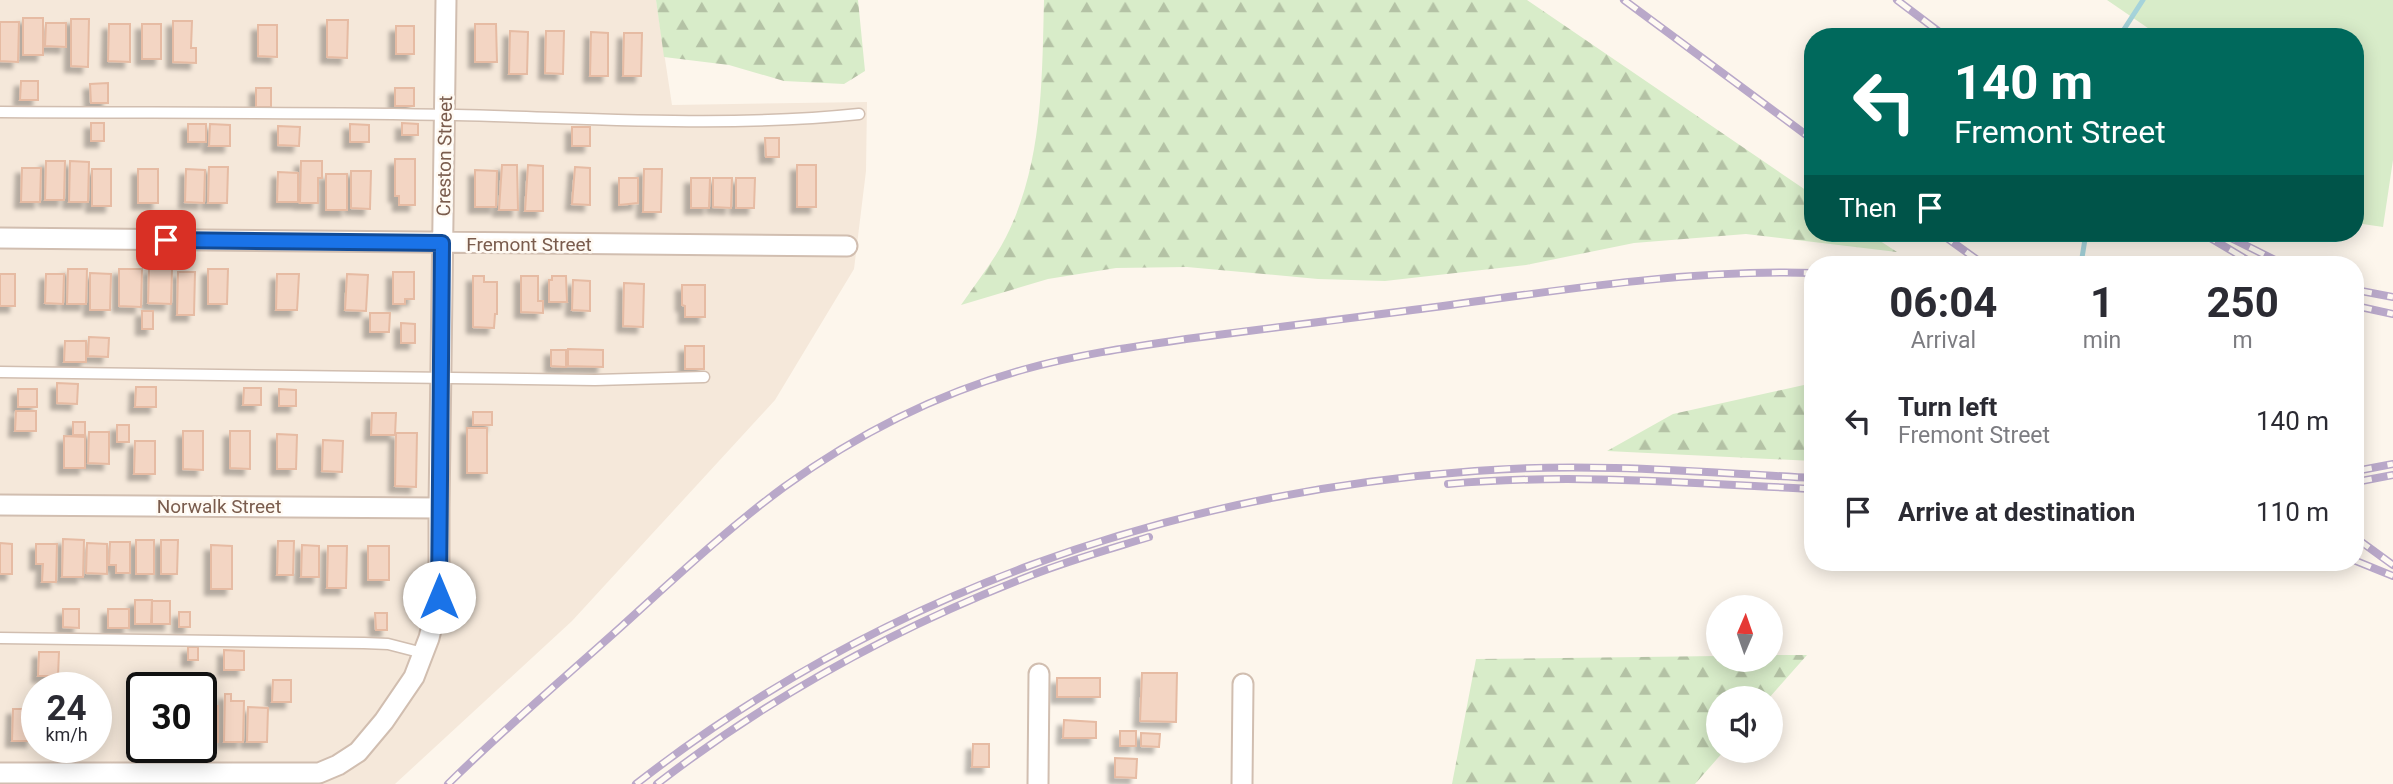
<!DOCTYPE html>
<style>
body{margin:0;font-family:Roboto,sans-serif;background:#f7f7f7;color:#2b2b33;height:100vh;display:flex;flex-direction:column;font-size:26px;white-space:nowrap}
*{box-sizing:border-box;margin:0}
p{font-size:23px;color:#7c7c81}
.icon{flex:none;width:38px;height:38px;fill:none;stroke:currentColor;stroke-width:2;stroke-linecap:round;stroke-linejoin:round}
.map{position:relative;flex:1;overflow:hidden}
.details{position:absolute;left:1804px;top:256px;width:560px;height:315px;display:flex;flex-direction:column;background:#fff;border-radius:28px;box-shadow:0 4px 18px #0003}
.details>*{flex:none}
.guide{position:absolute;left:1804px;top:28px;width:560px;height:214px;border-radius:28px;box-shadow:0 4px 18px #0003;background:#00695c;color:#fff;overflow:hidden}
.needle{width:46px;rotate:2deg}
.buttons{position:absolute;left:1706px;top:595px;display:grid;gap:14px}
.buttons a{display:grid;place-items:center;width:77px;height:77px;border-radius:50%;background:#fff;box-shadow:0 4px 18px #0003;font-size:35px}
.speed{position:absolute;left:21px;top:672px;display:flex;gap:14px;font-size:35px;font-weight:700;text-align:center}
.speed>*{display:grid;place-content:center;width:91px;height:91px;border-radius:50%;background:#fff;box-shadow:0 4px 18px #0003;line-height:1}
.speed small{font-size:18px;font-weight:400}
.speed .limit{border:4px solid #111;border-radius:10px;background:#fff;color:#111}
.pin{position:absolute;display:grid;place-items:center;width:60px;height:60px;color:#fff;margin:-30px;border-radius:14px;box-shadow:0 4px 10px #0006}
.me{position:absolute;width:77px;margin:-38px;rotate:0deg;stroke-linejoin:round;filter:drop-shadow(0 0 5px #0008)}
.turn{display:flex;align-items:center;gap:24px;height:147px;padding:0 35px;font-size:32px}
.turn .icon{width:91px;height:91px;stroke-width:2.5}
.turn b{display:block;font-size:49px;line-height:60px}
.then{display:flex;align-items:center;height:66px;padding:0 35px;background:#0003;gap:14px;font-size:26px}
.eta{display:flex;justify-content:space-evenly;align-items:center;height:119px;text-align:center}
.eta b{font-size:42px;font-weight:700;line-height:49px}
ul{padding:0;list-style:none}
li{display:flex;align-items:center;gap:21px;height:91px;padding:0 35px}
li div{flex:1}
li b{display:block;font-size:26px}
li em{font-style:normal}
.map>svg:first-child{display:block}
.residential{fill:#f5e8da;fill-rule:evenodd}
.grass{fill:#d8ecc9}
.forest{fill:url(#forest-firs)}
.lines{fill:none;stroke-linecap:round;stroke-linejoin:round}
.stream{stroke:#a5d3da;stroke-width:5}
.building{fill:#f3d5c3;stroke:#e6bba3;stroke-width:2;filter:url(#shadow)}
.lane-casing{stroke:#d1beb0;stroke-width:13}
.street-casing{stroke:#d1beb0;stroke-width:23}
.lane{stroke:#fff;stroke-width:10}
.street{stroke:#fff;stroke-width:19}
.rail-casing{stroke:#b9a8c9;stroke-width:8}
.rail{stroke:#fffaf3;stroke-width:5;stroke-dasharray:16;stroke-linecap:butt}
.route-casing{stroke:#114b97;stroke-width:18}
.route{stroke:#1a73e8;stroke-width:12}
.labels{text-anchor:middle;stroke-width:5;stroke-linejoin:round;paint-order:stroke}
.street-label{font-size:19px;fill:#7a5c4d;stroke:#fffaf3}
</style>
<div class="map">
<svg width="2393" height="784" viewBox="0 0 2393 784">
<defs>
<pattern id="forest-firs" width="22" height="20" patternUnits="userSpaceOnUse" patternTransform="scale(1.75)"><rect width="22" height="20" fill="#d8ecc9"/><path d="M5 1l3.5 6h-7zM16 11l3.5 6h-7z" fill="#b4c2a5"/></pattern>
<filter id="shadow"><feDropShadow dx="-6" dy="6" stdDeviation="2" flood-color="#0004"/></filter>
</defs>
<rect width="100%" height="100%" fill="#fdf6ec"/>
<!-- residential -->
<path class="residential" d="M0,0h656l16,105 195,-3 -1,69 -12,98 -79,131 -203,221 -177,163h-395zM37,688h59v59h-59zM142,688h59v59h-59z"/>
<!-- grass -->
<path class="grass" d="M2107,0h286v160l-10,67 -27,-4v-186h-195z"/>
<!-- forest -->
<path class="forest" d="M656,0h202l7,71 -21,13 -60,-3 -55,-16 -65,-8z
M1044,0h483l286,195v38h55l29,19 -151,-18 -112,9 -108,22 -141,16 -67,-2 -131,-12 -71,1 -68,11 -87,26c15,-22 33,-44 45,-68 37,-73 36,-157 38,-237z
M1813,383v78l-206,-10 66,-37z
M1771,655h36l-38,43h-51v53h6l-29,33h-243l24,-125 242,-3v4h53z"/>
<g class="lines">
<!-- stream -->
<path class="stream" d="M2119,37l24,-37
M2081,264l5,-31"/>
</g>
<!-- building -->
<path class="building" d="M23,18h20v37h-20z
M71,19h18l-1,48 -17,-1z
M327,20h21l-1,38 -20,-1z
M173,21h19l-1,27h5v15l-23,-1z
M0,22h19l-1,40 -18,-1z
M46,23h20v24l-21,-1z
M109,24h21v38l-22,-1z
M142,24h19v35h-19z
M475,24h21l1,38h-22z
M258,25h19v32l-19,-1z
M396,26h18v28h-18z
M510,31l18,1 -1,42h-18z
M546,31h18l-1,43 -18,-1z
M591,32l17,1v43h-18z
M624,33h18l-1,43h-18z
M21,81h17v19h-18z
M108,83v20h-17l-1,-19z
M256,88h15v19h-15z
M395,88h19v18h-19z
M91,123h13v18h-13z
M402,123l16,1v11h-16z
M188,124h18v18h-18z
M210,124l20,1v21h-21z
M350,124l19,1v17h-19z
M278,126l22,1 -1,19 -21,-1z
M572,127h18v19h-18z
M765,138h14v19h-13z
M395,159h20v46h-16v-9h-4z
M46,161h19l-1,39h-19z
M70,161l19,1 -1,40h-19z
M301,161h21v17h-4v25h-18z
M502,165h15l1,45h-19z
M528,165l15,1v45h-18z
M797,165h19v42h-19z
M209,167h19l-1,36h-19z
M575,167l15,1v37l-18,-1z
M22,168h19l-1,34h-19z
M92,169h19v37h-19z
M138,169h20v34h-20z
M186,169l19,1 -1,33 -19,-1z
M644,169h18l-1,43h-18z
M475,170l22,1 -1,36h-21z
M351,171h20l-1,38 -19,-1z
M278,172l20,1v29h-21z
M326,174h21v36h-21z
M619,178h19v25l-19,2z
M691,178h19l-1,30h-18z
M713,178h19l-1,30 -18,-1z
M736,178h19l-1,30h-18z
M68,269h19l-1,35h-19z
M119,269h23l-1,38 -22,-1z
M149,269h23l-1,35 -23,-1z
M208,269h20l-1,35h-19z
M178,272h17l-1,43h-17z
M393,272h21v27h-9v5h-12z
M90,273l21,1 -1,36h-20z
M0,274h15v32h-15z
M46,274h18l-1,30 -18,-1z
M277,274h22l-2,36h-21z
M347,274l21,1 -2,36 -21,-1z
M473,276h11v6h13v32h-2l-1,14 -21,-1z
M521,276h17v25h5v12l-22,-1z
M552,276h14l1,26h-18v-22h3z
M573,280l17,1v30l-18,-1z
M624,283l20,1 -1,43 -20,-1z
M682,285h23v32h-20v-11l-3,-1z
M142,311h11v18h-11z
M370,313h20l-1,19h-19z
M401,323l14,1v19h-14z
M89,337l20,1 -1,19 -20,-1z
M65,341h21v21h-22z
M685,346h19v23h-19z
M568,349l35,1v17l-35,-1z
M551,350h15v17l-15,-1z
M57,383l21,1 -1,20 -20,-1z
M136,387h20v20h-21z
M244,388h17v17h-18z
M18,389h19v18h-19z
M279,389l17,1v16h-17z
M16,411h20v20h-21z
M473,412h19v13h-19z
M372,413h24l-1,22h-24z
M73,422h12v13h-12z
M117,425h12v17h-12z
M467,428h20v45h-20z
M183,431h20v39l-20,-1z
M230,431h20v38l-20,-1z
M89,432h20v32l-21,-1z
M396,433h21l-1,54 -21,-1z
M277,434l20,1 -1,34h-19z
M64,436l21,1v31h-21z
M323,440l20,1 -1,31 -20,-1z
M135,441h20v33h-21z
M63,539l21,1 -1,37h-21z
M136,540h18v34h-18z
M161,540h17l-1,34h-16z
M278,541h16l-1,34h-16z
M110,542h20v31h-14v-8h-7z
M0,543l12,1v30h-12z
M87,543l20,1v30l-21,-1z
M36,544h21l-1,38h-14l1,-18h-7z
M211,545l21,1v43h-21z
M302,545l17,1v31h-18z
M328,546h19l-1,42h-19z
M368,546h21v34h-21z
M135,600h17l-1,24h-16z
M152,601h18v23h-18z
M63,609h16v19l-16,-1z
M108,609h21v19h-21z
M179,612h11v15h-11z
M375,613h12v17h-11z
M188,647h10v13h-10z
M224,650l20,1v19h-20z
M39,652h20l-1,24h-20z
M1142,673h35l-1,49 -36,-1z
M1057,678h43v19h-43z
M273,680h18v22h-19z
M225,694h6v7h13l-1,41h-19z
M201,706h17v36h-17z
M248,707l20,1 -1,34h-20z
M13,709h20l-1,32h-20z
M1064,720l32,2v16h-33z
M1120,731h16v15h-16z
M1141,733l19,1 -1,13 -18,-1z
M973,744h16v23h-17z
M1115,758l22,1 -1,19 -21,-1z"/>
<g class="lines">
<!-- lane casing -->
<g class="lane-casing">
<path id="lane" d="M0,112c152,1 304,0 456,3 134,3 270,13 403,-1
M0,372l595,8 109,-3
M0,638l364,5 24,1 35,9"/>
</g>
<!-- street casing -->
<g class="street-casing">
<path id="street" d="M0,238l847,8
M0,505l439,3
M0,773h319l19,-8 20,-13 26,-31 30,-44 15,-39 10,-41v-89l7,-508
M1038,784l1,-110
M1242,784l1,-100"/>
</g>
<!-- lane -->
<use href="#lane" class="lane"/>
<!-- street -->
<use href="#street" class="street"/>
<!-- rail casing -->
<g class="rail-casing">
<path id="rail" d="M1624,0l189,140
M1897,0l49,37
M1940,233l43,31
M2202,233l52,31
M2221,233l62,31
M2356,290l37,7
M2356,306l37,8
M2356,471l37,-7
M2356,482l37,-7
M1448,484c121,-11 243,-1 365,5
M2356,538l37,27
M2356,561l37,15
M448,784c56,-55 116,-106 174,-158 53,-48 105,-97 162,-139 72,-52 152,-93 238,-117 53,-15 109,-23 164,-31 73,-10 146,-18 219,-28 134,-17 272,-42 408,-38
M636,784c242,-189 533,-291 839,-313 112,-9 226,1 338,7
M657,784c114,-88 242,-158 375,-209 38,-15 78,-26 117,-38"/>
</g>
<!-- rail -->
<use href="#rail" class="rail"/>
</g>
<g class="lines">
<!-- route casing -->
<g class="route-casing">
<path id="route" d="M166,240l276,3 -3,354"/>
</g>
<!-- route -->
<use href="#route" class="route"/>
</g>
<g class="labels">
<!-- street labels -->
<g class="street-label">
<text transform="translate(444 156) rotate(-89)" y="7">Creston Street</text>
<text x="529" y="251">Fremont Street</text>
<text x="219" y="513">Norwalk Street</text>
</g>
</g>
</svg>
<div class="buttons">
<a><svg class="needle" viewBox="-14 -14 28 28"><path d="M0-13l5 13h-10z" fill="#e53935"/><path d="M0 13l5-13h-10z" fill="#7c7c81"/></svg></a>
<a><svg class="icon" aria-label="sound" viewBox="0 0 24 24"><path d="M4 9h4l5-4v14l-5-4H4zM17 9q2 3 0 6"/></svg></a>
</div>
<div class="speed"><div>24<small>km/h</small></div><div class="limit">30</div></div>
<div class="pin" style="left:166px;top:240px;background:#d93025"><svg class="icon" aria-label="arrive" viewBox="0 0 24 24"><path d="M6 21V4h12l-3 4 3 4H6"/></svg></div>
<svg class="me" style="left:439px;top:597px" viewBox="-20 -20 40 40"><circle r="19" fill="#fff"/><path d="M0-13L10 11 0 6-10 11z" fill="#1a73e8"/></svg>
<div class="guide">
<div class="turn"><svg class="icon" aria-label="left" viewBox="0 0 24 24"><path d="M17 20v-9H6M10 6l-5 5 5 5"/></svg><div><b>140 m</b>Fremont Street</div></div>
<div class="then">Then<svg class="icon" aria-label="arrive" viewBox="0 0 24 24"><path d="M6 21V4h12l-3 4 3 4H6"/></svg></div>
</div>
<section class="details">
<div class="eta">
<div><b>06:04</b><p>Arrival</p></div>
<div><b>1</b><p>min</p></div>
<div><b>250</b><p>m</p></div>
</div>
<ul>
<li><svg class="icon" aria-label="left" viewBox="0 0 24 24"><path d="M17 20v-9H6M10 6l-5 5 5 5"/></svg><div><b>Turn left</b><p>Fremont Street</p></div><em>140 m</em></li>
<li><svg class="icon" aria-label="arrive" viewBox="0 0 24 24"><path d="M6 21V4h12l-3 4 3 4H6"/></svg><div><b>Arrive at destination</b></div><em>110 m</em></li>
</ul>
</section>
</div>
